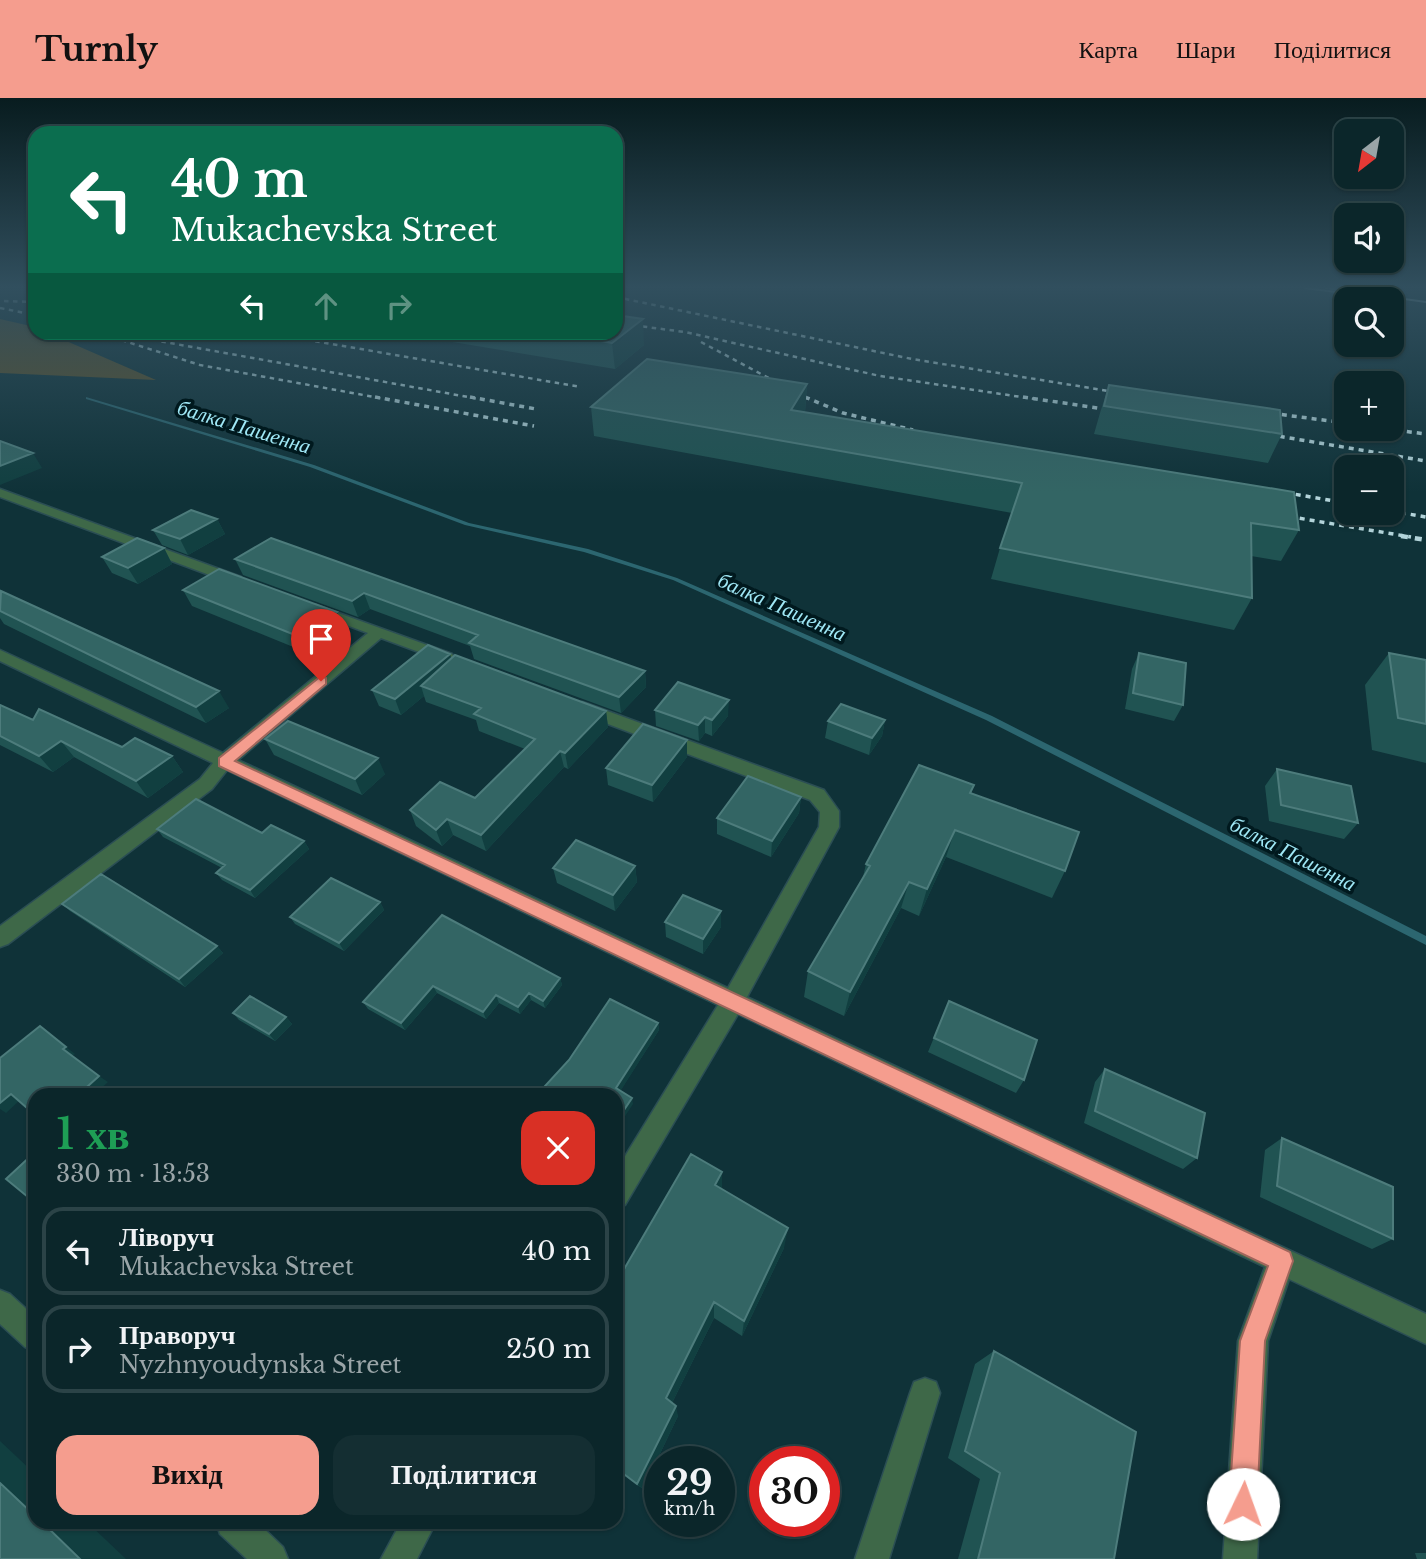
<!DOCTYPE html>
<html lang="uk">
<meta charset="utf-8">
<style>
body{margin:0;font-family:"Libre Baskerville",serif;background:#142e32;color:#f1f3f6;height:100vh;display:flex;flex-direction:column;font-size:26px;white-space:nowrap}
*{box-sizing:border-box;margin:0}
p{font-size:23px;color:#9aa5a8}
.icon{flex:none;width:38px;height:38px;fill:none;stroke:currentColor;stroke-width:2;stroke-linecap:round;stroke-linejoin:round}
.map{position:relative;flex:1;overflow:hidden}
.drawer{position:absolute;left:28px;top:990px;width:595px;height:441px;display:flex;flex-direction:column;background:#0b262a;border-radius:21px;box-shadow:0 2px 5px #0004,0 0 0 2px #2b4347}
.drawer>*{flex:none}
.banner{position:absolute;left:28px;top:28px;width:595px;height:214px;border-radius:21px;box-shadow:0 2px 5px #0004,0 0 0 2px #2b4347;background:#0b6e4f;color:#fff;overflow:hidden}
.needle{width:46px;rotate:211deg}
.tools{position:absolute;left:1334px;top:21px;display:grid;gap:14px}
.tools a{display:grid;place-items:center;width:70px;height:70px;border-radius:14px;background:#0b262a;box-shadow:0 2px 5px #0004,0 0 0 2px #2b4347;font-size:35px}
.speed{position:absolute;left:644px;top:1348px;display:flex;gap:14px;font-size:35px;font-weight:700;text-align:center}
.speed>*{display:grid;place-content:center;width:91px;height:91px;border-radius:50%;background:#0b262a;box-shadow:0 2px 5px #0004,0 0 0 2px #2b4347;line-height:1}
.speed small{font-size:18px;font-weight:400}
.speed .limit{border:10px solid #d22;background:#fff;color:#111}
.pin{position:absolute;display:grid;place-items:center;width:60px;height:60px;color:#fff;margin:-72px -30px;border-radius:50% 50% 50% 0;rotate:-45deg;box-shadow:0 0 7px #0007}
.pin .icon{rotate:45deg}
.me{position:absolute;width:77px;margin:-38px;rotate:3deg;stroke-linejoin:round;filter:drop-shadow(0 0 5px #0008)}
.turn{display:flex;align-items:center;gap:24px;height:147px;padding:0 28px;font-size:32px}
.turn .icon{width:91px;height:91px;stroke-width:2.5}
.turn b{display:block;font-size:49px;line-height:60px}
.lanes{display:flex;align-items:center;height:66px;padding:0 28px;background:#0003;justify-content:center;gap:35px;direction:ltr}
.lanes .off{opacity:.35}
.round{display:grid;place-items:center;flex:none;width:74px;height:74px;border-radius:21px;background:#142e32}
.summary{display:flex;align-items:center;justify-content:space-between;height:119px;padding:0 28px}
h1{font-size:42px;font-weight:600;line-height:52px;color:#1e9e55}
.action{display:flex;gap:14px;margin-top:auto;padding:14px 28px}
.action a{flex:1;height:80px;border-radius:21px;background:#f59d8e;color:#111;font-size:28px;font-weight:600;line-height:80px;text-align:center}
.action a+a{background:#142e32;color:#f1f3f6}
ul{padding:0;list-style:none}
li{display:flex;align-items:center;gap:21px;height:88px;margin:0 14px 10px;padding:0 14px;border:4px solid #2b4347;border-radius:21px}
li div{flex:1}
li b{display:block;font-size:26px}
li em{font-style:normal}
header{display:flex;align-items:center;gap:42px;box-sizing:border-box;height:98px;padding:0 35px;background:#f59d8e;color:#111}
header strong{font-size:33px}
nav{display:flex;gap:38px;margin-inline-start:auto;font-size:24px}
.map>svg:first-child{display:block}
.forest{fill:#5f5127}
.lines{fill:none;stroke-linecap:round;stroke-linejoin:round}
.stream{fill:#2c6670;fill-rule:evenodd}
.minor-casing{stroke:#2b4e54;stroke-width:3}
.minor{fill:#3e6848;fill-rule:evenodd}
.tram{stroke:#b3d4da;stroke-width:2}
.rail-far2{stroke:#b3d4da;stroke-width:2.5;stroke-dasharray:4.5 4.5;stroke-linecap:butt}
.rail-far1{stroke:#b3d4da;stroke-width:3.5;stroke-dasharray:5 5;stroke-linecap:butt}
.rail{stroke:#b3d4da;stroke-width:4.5;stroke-dasharray:7 7;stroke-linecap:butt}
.wall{fill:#205352}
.shaded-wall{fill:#113f40}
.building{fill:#336564;stroke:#4d7c7c;stroke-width:2}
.route{fill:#f59d8e;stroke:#9f665c;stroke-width:2}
.labels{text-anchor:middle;stroke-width:7;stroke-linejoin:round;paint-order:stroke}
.water-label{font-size:21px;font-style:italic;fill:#9fe8f6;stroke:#00191e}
</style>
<header>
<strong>Turnly</strong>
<nav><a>Карта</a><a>Шари</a><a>Поділитися</a></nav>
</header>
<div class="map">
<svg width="1426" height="1461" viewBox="0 0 1426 1461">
<rect width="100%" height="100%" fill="#0f3238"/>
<!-- forest -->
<path class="forest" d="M0,221l35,8v5l13,1 108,47 -156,-7z"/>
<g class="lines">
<!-- stream -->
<path class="stream" d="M86,299l228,68 155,58 119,26 89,29 315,138 434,220v9l-440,-225 -313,-140 -89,-28 -119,-27 -155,-58 -224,-68z"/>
<!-- minor casing -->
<g class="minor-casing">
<path id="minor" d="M0,391l241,88 2,3 -7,4 -5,-1 -231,-86z
M316,507l136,49 2,3 -8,5 -65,-24 -143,122 490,228 91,-161 1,-15 -10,-12 -234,-88 -2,-4 8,-6 6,2 236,86 15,21v16l-92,170 679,317v30l-137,-65 -21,62 -11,218h-34l15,-218 27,-74 -527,-253 -113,191 -9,4v-38l102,-166 -491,-235 -15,19 -204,155 -8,3v-21l200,-147 13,-16 -213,-102v-11l223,103 145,-120 -57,-21v-6z
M0,1192l10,4 25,23v35l-10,-5 -25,-23z
M925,1280l11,4 4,11 -51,166h-34l55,-166 4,-11z
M216,1424h41l26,25 5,12h-41l-27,-25z
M401,1424h35l-19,37h-36z"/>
</g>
<!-- minor -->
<use href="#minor" class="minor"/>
<!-- tram -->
<path class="tram" d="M1305,190l31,4
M1326,190l100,14"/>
<!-- rail-far2 -->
<path class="rail-far2" d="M616,199l296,62 215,35
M4,203l31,1
M0,210l35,7
M616,225l69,9 195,44 155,23
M96,234l104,33 185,34
M262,234l319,55
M126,237l353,64
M701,244l107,57"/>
<!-- rail-far1 -->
<path class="rail-far1" d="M375,299l159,29
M470,299l66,12
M805,299l38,16 70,17
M1023,299l95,14
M1262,314l84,11
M1387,331l39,5
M1260,335l166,28
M1276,393l70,12
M1391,413l35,6
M1280,417l131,22"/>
<!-- rail -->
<path class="rail" d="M1401,438l25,4"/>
</g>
<!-- wall -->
<path class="wall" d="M392,234h224l28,13 -29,24z
M807,286l-2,28 494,118 -18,31 -30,-5 1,42 -18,32 -243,-51 9,-31 12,-35 -418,-77 -3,-29z
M1109,287l173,49 -14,29 -174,-29 6,-21z
M217,421l8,15 -37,21 -26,-10 -9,-15z
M271,440l374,133 1,16 -25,26 -147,-54 -4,-13 -100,-37 -12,8 -115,-42 -8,-16z
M164,450l8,16 -34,20 -26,-11 -10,-16z
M183,492l154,22 6,16 -35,25 -116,-47z
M0,494l229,116 -23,15 -202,-99 -4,-6z
M1139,555l44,52 -9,16 -49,-12 7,-40z
M1389,555l37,7v103l-54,-13 -7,-65z
M452,561l154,52 2,16 -40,42 -4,-2 -78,84 -33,-16 -11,11 -26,-20 -6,-16 65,-12 50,-49 -46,-18 -3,-11 -50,-18 -2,-6 -23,19 -22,-9 -7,-16z
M0,607l33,15 89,27 50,9 11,16 -35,26 -74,-41 -21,15 -53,-27z
M655,612l73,6 -16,20 -7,-3 -6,8 -43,-15z
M885,622l-3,16 -13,19 -44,-17 3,-17z
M265,641l120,35 -23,21 -88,-40z
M687,659l-34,45 -45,-17 -2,-17z
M1277,671l81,54 -14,16 -75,-18 -4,-35z
M974,687l-3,9 94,77 -13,27 -106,-41 -27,59 -18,-8 -57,108 -40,-19 4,-26 55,-94 3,-13z
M801,699l-2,16 -28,44 -54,-23v-16z
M157,731l105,4 42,8 5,8 -54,49 -33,-18 -6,-7 6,-5 -59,-31z
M635,768l2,16 -22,29 -58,-28 -4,-15z
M380,804l4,8 -40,41 -49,-27 -5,-7z
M62,806l155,42 6,7 -38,34 -115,-76z
M721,813v16l-18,27 -37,-17 -1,-15z
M442,817l118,63 2,7 -17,23 -14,-8 -11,14 -21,-11 -13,16 -49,-26 -32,37 -37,-21 -5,-7z
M949,903l75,79 -8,13 -88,-41z
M233,915l53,4 6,7 -17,17 -36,-21z
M658,925l1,7 -39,61 13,13 -17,-8h-64l-4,-3 -3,-7z
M1105,971l92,89 -14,11 -99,-46 11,-41z
M1282,1040l111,101 -21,10 -112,-52 5,-47z
M722,1092l62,58 -42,88 -28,-18 -42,85 6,13 -35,73 -27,-20v-186z
M994,1253l120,208h-156l22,-80 -32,-21 27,-94z
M1415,1455h11v6h-9z"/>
<!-- shaded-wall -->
<path class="shaded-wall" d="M643,221l1,26 -29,24 -3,-26z
M807,286l-2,28 -14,-2z
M33,355l9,15 -42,17v-19z
M217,421l8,15 -37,21 -8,-16z
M164,450l8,16 -34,20 -10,-16z
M364,495l6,16 -12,8 -6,-16z
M337,514l6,16 -35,25 -8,-16z
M450,556l5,16 -34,16 3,10 -23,19 -6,-16z
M645,573l1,16 -25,26 -2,-16z
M219,593l10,17 -23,15 -10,-16z
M729,602l-1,16 -16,20v-16z
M606,613l2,16 -40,42 -3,-16z
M705,619v16l-6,8 -1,-16z
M885,622l-3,16 -13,19 3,-17z
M687,642v17l-34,45 -1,-17z
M61,643l13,16 -21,15 -14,-16z
M560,653l4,16 -78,84 -5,-16z
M172,658l11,16 -35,26 -12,-17z
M378,660l7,16 -23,21 -7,-16z
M801,699l-2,16 -28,44 1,-16z
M447,721l6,16 -11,11 -6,-16z
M955,732l-9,27 -27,59 8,-27z
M304,743l5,8 -54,49 -5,-8z
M635,768l2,16 -22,29 -2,-16z
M909,784l-8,26 -57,108 6,-24z
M380,804l4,8 -40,41 -5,-8z
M721,813v16l-18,27v-15z
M217,848l6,7 -38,34 -6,-8z
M560,880l2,7 -17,23 -2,-7z
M433,888l4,7 -32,37 -4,-7z
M529,895l2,7 -11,14 -2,-7z
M496,897l3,8 -13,16 -3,-7z
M286,919l6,7 -17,17 -6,-7z
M658,925l1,7 -41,65 -2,-7z
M66,949l9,7 -3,2 -9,-7z
M99,978l9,6 -15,14h-16z
M11,996l9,6 -14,13 -6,-4v-6z
M632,1000l1,6 -17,26v-8z
M722,1074v22l-7,-9z
M788,1130l-4,20 -42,88 2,-15z
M714,1204v16l-45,91 -3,-11z
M676,1308l2,10 -35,73 -6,-5z
M0,1343l35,33v42l-35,-33z
M42,1424h45l39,37h-46z"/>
<!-- building -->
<path class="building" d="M616,217l27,4 -31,24 -65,-11h69z
M647,261l160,25 -16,26 503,82 5,38 -48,-7 1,75 -252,-50 22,-65 -431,-76z
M1109,287l171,25 2,24 -178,-28z
M0,343l33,12 -33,13z
M191,412l26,9 -37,20 -27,-9z
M137,440l27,10 -36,20 -26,-11z
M271,440l374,133 -26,26 -150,-54 9,-8 -114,-42 -12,8 -117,-42z
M219,471l118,43 -37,25 -117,-47z
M1,493l218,100 -23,16 -196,-96z
M428,547l22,9 -55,45 -23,-9z
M1139,555l47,10 -3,42 -50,-12z
M1389,555l37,7v64l-28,-6z
M455,557l151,56 -41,42 -5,-2 -79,84 -34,-16 -11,11 -26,-20 30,-28 35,16 60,-59 -61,-25 7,-6 -60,-22z
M678,584l51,18 -17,20 -7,-3 -7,8 -43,-15z
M841,606l44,16 -13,18 -44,-17z
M0,607l33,15 6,-11 83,38 13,-9 37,18 -36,25 -75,-40 -22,15 -39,-20z
M288,623l90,37 -23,21 -90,-40z
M643,626l44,16 -35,45 -46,-17z
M919,667l55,20 -4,8 109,39 -14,39 -110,-41 -28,59 -18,-7 -59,110 -42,-21 62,-105 -4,-2z
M1277,671l74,17 7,37 -77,-18z
M748,678l53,21 -29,44 -55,-23z
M196,701l66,34 9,-8 33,16 -54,49 -34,-17 9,-8 -68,-36z
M576,742l59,26 -22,29 -60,-27z
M101,776l116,72 -38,33 -117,-75z
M331,780l49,24 -41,41 -49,-26z
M683,797l38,16 -18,28 -38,-17z
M442,817l118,63 -17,23 -14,-8 -11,14 -22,-12 -13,17 -50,-26 -32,37 -38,-21z
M250,898l36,21 -17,17 -36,-21z
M610,901l48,24 -42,65 16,10 -16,24v-26h-56l-15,-10 24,-26z
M949,903l88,39 -13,40 -90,-42z
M40,928l26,21 -3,2 36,27 -22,20h-42v19l-24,-21 -11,9v-45z
M1105,971l100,44 -8,45 -102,-47z
M1282,1040l111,49v52l-116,-53z
M35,1054v49l-1,1 -28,-23z
M691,1056l31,18 -7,13 73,43 -44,93 -30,-19 -48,96 10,8 -39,78 -21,-16v-185z
M994,1253l142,81 -22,127h-136l22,-86 -35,-22z
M0,1385l35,33v6h7l38,37h-80z"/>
<!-- sky -->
<linearGradient id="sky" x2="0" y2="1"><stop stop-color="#081c1f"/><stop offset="0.48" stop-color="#314f5e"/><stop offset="1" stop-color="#314f5e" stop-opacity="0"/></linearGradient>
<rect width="1426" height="394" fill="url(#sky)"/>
<!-- route -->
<path class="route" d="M321,578l5,2v6l-91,77 1055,491 3,9 -28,80 -8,163 -4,10 -10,4 -10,-4 -4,-10 11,-163 28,-75 -1049,-500v-8z"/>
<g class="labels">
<!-- water labels -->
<g class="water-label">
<text transform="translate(244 329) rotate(17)" y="7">балка Пашенна</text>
<text transform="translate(782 509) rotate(24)" y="7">балка Пашенна</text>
<text transform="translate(1293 756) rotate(27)" y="7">балка Пашенна</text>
</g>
</g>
</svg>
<div class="tools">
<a><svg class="needle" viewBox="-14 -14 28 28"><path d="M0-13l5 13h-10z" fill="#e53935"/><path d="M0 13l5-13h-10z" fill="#9aa5a8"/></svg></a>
<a><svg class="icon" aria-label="sound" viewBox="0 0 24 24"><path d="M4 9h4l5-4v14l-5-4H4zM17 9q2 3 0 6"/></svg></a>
<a><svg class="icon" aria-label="search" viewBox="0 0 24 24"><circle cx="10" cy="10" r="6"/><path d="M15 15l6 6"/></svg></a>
<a>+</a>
<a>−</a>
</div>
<div class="speed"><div>29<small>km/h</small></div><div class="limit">30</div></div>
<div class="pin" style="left:321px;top:583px;background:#d93025"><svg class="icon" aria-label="arrive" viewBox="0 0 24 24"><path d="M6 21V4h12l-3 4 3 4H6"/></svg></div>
<svg class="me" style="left:1243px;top:1406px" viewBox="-20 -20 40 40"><circle r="19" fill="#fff"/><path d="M0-13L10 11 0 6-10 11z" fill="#f59d8e"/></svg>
<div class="banner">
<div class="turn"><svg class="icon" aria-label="left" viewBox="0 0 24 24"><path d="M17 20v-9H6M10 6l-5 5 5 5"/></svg><div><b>40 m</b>Mukachevska Street</div></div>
<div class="lanes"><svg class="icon" aria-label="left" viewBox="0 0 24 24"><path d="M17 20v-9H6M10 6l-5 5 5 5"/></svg><svg class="icon off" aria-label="ahead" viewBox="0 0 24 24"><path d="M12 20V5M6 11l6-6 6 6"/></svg><svg class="icon off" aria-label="right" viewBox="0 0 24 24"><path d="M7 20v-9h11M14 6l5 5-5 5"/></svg></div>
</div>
<section class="drawer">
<div class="summary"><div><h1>1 хв</h1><p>330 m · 13:53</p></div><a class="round" style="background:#d93025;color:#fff"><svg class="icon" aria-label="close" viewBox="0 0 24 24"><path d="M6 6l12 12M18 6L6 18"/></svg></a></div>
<ul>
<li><svg class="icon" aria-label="left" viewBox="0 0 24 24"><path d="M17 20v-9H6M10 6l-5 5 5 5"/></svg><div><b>Ліворуч</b><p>Mukachevska Street</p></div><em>40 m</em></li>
<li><svg class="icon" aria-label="right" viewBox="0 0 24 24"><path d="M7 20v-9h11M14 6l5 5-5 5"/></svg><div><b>Праворуч</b><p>Nyzhnyoudynska Street</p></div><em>250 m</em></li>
</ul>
<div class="action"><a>Вихід</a><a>Поділитися</a></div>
</section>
</div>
